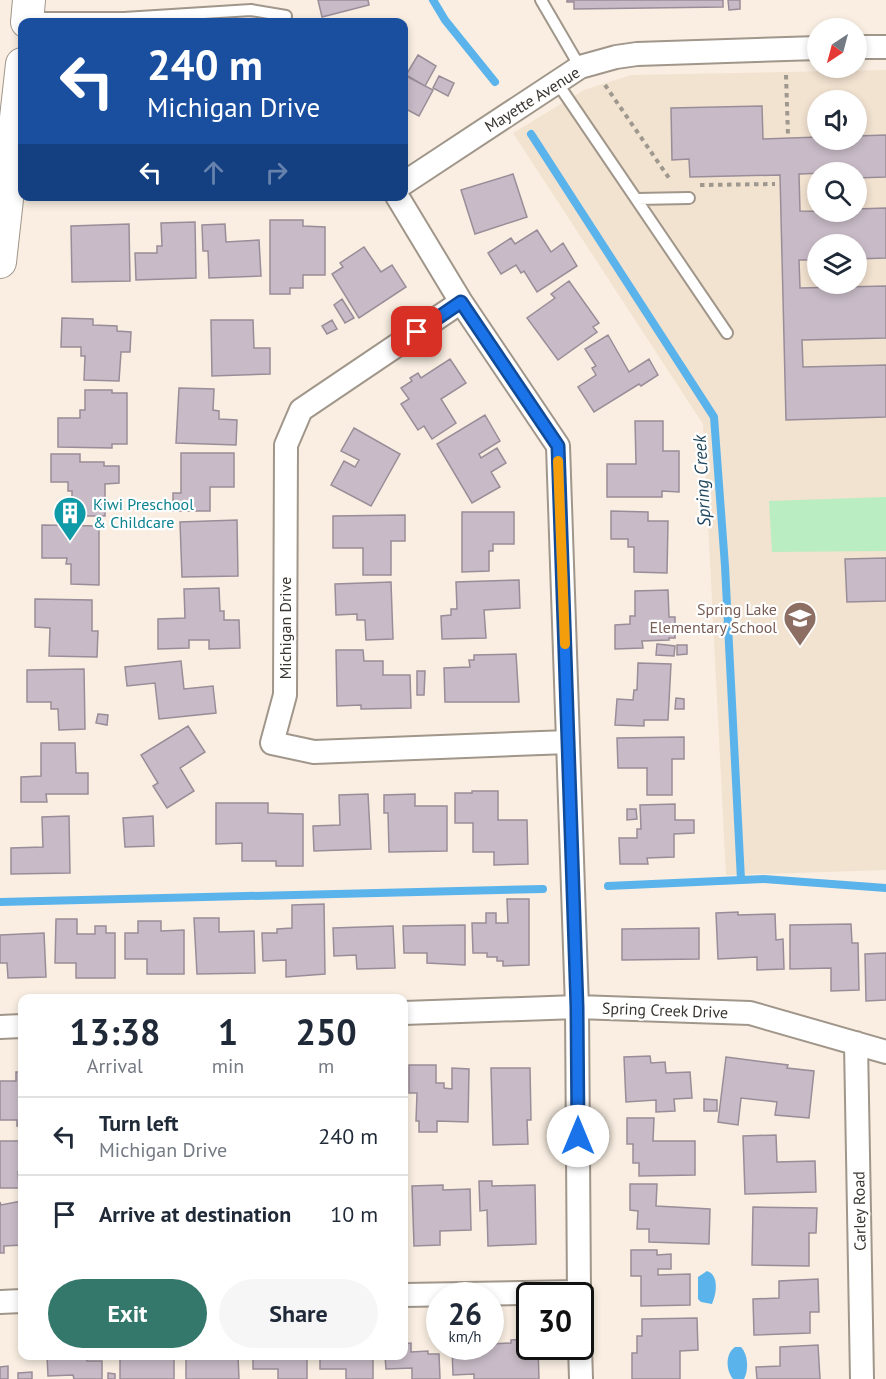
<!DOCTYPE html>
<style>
body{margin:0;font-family:"PT Sans",sans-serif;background:#f6f6f7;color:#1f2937;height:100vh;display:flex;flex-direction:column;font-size:22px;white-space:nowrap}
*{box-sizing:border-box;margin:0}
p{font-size:20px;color:#747a83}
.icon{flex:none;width:33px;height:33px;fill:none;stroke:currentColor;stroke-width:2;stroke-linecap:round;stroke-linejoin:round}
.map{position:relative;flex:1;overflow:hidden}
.details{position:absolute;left:18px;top:994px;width:390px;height:366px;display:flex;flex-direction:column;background:#fff;border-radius:12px;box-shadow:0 3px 9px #0003}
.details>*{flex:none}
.top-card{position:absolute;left:18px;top:18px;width:390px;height:183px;border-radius:12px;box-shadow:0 3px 9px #0003;background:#1a4fa0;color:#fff;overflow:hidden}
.needle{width:39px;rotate:216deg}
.fabs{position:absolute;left:807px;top:18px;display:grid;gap:12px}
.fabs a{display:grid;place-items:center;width:60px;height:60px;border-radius:50%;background:#fff;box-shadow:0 3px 9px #0003;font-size:30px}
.speed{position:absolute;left:426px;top:1282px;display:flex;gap:12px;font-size:30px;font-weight:700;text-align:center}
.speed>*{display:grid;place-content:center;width:78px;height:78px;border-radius:50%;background:#fff;box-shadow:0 3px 9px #0003;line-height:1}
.speed small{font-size:15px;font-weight:400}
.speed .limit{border:3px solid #111;border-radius:9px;background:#fff;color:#111}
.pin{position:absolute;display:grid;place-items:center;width:51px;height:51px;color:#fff;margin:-26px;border-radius:12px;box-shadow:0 3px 9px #0006}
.me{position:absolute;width:66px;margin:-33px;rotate:0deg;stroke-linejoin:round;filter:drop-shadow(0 0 4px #0008)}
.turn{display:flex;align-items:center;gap:21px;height:126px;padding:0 30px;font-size:27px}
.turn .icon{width:78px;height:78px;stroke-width:2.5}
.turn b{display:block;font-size:42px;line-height:51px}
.lanes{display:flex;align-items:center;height:57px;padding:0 30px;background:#0003;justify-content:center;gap:30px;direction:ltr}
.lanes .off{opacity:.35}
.eta{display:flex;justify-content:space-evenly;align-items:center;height:102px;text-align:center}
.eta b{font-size:36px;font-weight:600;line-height:42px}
.cta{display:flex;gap:12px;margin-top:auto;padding:12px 30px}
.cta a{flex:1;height:69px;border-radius:36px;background:#34786b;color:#fff;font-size:24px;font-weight:600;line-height:69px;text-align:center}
.cta a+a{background:#f6f6f7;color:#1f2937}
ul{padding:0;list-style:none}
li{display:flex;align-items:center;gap:18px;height:78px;padding:0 30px;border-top:2px solid #e0e1e3}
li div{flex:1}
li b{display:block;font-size:22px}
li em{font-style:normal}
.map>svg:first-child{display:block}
.built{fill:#f2e2d0;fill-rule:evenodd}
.green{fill:#bbedc2}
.water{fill:#5ab3eb}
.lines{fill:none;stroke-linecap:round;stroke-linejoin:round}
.stream{stroke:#5ab3eb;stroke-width:8}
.building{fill:#c8bbc7;stroke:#998d98;stroke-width:1.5}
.lane-casing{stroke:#a0968a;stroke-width:14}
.street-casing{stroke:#a0968a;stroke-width:26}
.secondary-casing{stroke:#a0968a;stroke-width:34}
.path{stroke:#9f988e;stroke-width:4;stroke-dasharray:4.5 4.5;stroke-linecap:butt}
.lane{stroke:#fff;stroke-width:10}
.street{stroke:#fff;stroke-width:22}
.secondary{stroke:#fff;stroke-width:32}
.route-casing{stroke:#114b97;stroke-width:15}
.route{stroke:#1a73e8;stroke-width:10}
.slow{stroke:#f59e0b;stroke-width:10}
.labels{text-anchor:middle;stroke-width:4.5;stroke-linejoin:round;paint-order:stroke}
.street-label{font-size:16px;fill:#393530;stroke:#fff}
.culture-label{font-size:16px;fill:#0d838f;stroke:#fff;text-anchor:start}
.education-label{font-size:16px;fill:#785e54;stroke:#fff;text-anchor:end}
.water-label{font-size:18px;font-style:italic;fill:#1f455c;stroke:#fff}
</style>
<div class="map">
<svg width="886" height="1379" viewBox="0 0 886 1379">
<rect width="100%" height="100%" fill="#f9eee1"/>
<!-- built -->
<path class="built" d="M886,70v800l-160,5 -23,-451 -190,-291 71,-43 47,-15zM818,100h38v40h-38zM818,172h38v40h-38zM818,244h38v40h-38z"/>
<!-- green -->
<path class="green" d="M886,497v54l-114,1 -3,-51z"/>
<!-- water -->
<path class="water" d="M707,1271c12,4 10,22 5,33l-11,-2 -3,-3v-22z
M735,1347h6c7,7 8,23 3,32h-11c-7,-9 -8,-25 2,-32z"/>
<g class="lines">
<!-- stream -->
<path class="stream" d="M433,0l12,20 50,62
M531,134l183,283 11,149 16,314 23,-1 122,9
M608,886l133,-6
M0,902l543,-13"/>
</g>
<!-- building -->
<path class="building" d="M318,0h50l1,5 -47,12z
M567,0h156v7l-149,2v-7h-7z
M728,0h12v9l-11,1z
M418,55l18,11 -11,20 -19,-11z
M404,75l29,15 -14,26 -15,-8z
M439,76l15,7 -6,13 -15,-8z
M762,106l1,33 55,-2v3h38v-4l30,-1v42l-30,1v-6l-57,2 1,37 56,1v-3l30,-1v50l-30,1v-15h-38v16h-19l1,28 86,-2v52l-84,2 1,27 83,-2v52l-100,3 -6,-245 -90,2 -1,-18 -17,1 -1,-52z
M513,174l14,43 -52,17 -14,-44z
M270,220h33v6l22,1v48h-22v13h-13v6h-20z
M195,222l1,56 -60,2 -1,-27h22v-7h5l-1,-23z
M129,224l1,57 -58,1 -1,-56z
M225,224l1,18 33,-2 2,36 -52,2 -1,-27h-5l-1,-26z
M537,230l14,22 12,-9 14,23 -40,26 -13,-21 -3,2 -5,-8 -15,9 -13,-21 23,-15 4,6z
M364,247l17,25 11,-7 14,22 -47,31 -27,-44 11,-7 -3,-4z
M569,281l30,42 -6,4 4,5 -39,28 -31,-42 28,-20 -4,-4z
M342,299l12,19 -9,5 -11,-18z
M62,318l31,1v6l24,1v5l14,1 -1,20h-9l-2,29 -35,-1 1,-24h-4v-9h-20z
M211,320h42l1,28h16v26l-58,2z
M332,320l5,9 -10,5 -5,-8z
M608,335l21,37 20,-13 9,16 -17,11 -2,-2 -45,28 -16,-25 18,-12 -4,-7 4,-2 -11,-17z
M450,359l16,24 -25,16 15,24 -24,16 -8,-13 -6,4 -17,-26 8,-5 -8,-11 11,-7 -2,-3 8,-5 3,5z
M179,388l35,1 -1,21 6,1v8l18,1 -1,25 -60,-2z
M85,390h27v3h15v51h-15v4l-54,-1v-29h22v-8h5z
M485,415l15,26 -21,13 2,4 16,-10 9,15 -15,9 9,15 -28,16 -35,-59z
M635,421h28v30h16v41l-17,-1v6h-55v-33h29z
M354,428l46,26 -29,52 -40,-21 13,-24 11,6 4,-7 -18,-9z
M181,453h53v34h-24v24h-37v-18h8z
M51,454h29v8h24v4h15v17l-14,1v32h-33v-25h-4v-9h-17z
M611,511l37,1v9h20l-1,52 -33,-1v-25h-6v-8h-17z
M462,512h52v32h-21v7h-4v20l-27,1z
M405,515v26h-14v34h-28v-27h-30v-32z
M237,520l1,56 -56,1 -2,-55z
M42,525l57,1v59l-28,-1v-20h-5l1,-6h-25z
M886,558v43l-39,1 -2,-43z
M519,580l1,28 -36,2 2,28 -44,1 -1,-23 10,-1v-6h6l-1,-27z
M391,582l2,57 -27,1 -1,-20h-8v-6l-21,1 -1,-31z
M219,588l1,23h4v9h15l1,28 -31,1v-9h-20v8l-31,1v-30l27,-1 -1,-29z
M668,590l1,27h6v21h-6v2l-27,1 1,7 -28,1v-24l15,-1v-8h5v-25z
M35,599l57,1v31h6l-1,26 -48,-1 1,-28 -15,-1z
M657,644l18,2 -1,10 -18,-1z
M677,645h10v9l-10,1z
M336,650h27l1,11h19v14h27l1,33 -50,1v-4l-24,1z
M516,654l3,48h-74l-1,-34 26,-1 -1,-7h5v-5z
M181,661l3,28 29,-3 3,27 -57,6 -4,-36 -28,3 -2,-19z
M638,663l33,1 -3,56h-24v6l-29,-1 2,-26 16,1 1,-10h3z
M84,669l1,60 -26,1 -1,-21h-7v-7h-24v-32z
M417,671h8l-1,24h-7z
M676,698l8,1v10h-9z
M98,714l10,1 -1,10 -11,-2z
M188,726l17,26 -25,16 14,23 -27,17 -14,-22 5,-3 -17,-28z
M684,737v22h-12v36h-25v-27h-29l-1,-30z
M41,743h34l1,30h12v21h-42l1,8h-26v-25l20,-1z
M472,791h26v29h29l1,44 -34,1v-13h-21v-29h-18v-30h17z
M368,794l3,55 -57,2 -1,-25 27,-1 -1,-30z
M415,794v12h32v45l-58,1 -1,-39h-4v-18z
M216,803h52v10l35,1v52h-27v-5h-34v-18l-26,1z
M675,804v16h19v13l-20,1v23l-27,1 1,6h-28l-1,-26h18v-9h4l-1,-24z
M627,809h9l1,10 -10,1z
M69,816l1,57 -59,1v-26l32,-1 -1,-30z
M153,816l1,30 -29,1 -2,-29z
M507,899h22v66l-26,1v-5h-6v-4h-10v-4h-14l-1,-30h14v-10h10v10h12z
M324,904l1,70 -39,3v-17l-23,1 -1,-28h15v-4l15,-1v-23z
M738,912v3l37,-1 1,26 7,-1 1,30 -27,1v-13l-39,2 -2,-46z
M194,918h25v14l35,-1 1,42 -58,1z
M56,919h21v15h18v-8h11v7h9v45h-39v-15h-21z
M138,921h23v10l23,-1v44h-37v-15h-22v-26h13z
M851,924l1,19h6l1,47 -28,1v-23l-41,1v-44z
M465,925v40l-38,-2v-10h-23l-1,-27z
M393,926l2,42 -38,1 -1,-14 -22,1 -1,-28z
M699,928v31l-77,1v-31z
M44,933l2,44 -38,1 -1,-15h-7v-28z
M886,953v47l-20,1 -1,-47z
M650,1056l1,7 14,-1 1,11 24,-1 2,26 -18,1 1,12 -19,1v-12l-30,2 -2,-45z
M726,1057l62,8 -1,3 27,3 -5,47 -34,-3 2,-13 -36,-4 -3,27 -20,-3z
M409,1065h27v18h8v5l8,1v-21l17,1 -1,53 -31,-1v11h-18v-11h-3l1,-28h-8z
M491,1068h39l1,52h-4l1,24 -35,1z
M16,1072h6v53l-5,1v-6h-17v-39h16z
M704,1099l13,1v11h-13z
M627,1118h27l-1,23h42v34l-56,1v-13h-6v-19h-6z
M776,1135l1,27 38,-1 1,31 -71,2 -2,-58z
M0,1141h22v31h-4l1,16h-19z
M479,1181h13v5l43,-1 1,59 -48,2 -1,-36 -7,1z
M630,1184h27l-1,22 54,3 -1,35 -60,-2v-13h-12l1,-18 -8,-1z
M443,1185v5l27,-1 1,41 -31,1v14l-26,1 -2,-60z
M22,1201v44l-18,1v7h-4v-51l1,3z
M753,1207l64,1 -1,25h-7v33l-57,-1z
M631,1250h26v5l14,-1v15h-13v6l32,-1v31l-49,1v-30h-10z
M818,1279l1,33h-9v21l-56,2 -1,-36 26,-1v-17z
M697,1318l1,32 -18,1v28h-48v-26h5v-17h5v-17z
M530,1339v8h8l1,32h-65v-5l-21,1 -1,-28h38v-3l21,-1v-3z
M411,1343v9l17,-1v3h11l1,25h-28v-11l-26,1 -1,-13h19v-12z
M818,1345l2,34h-63l-1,-12 24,-1v-19z
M47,1356h40v5h15v18h-28l-1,-4 -25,1z
M120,1356h40v3h14v20h-54z
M186,1356h52l1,23h-53z
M253,1356l54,1v22h-29v-10h-25z
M320,1356h53v23h-27v-10h-26z
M8,1366v13h-8v-12z
M32,1372v7h-14v-6z
M108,1373l7,1v5h-7z"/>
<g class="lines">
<!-- lane casing -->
<g class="lane-casing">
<path id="lane" d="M541,0l39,67
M30,18h94l127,-8 35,6
M556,81l171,252
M637,199l52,-1"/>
</g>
<!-- street casing -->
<g class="street-casing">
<path id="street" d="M856,47h30
M404,183l176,-116 36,-10 21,-3 181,-6
M397,196l64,106 97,144 19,561 2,289
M461,302l-160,108 -15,35 -1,250 -13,48 42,9 254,-10
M404,1013l173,-6 173,6 136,39
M0,1027l22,-1
M856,1043l6,336
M404,1295l175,-3
M0,1302l22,-1
M580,1347l1,32"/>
</g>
<!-- secondary casing -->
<g class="secondary-casing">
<path id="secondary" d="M27,22l2,-22
M0,262l22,-198"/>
</g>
<!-- path -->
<path class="path" d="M786,75l2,60
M605,85l66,96
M700,185l75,-1"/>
<!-- lane -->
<use href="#lane" class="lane"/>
<!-- street -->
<use href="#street" class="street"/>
<!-- secondary -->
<use href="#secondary" class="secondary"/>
</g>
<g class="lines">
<!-- route casing -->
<g class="route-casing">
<path id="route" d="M417,332l44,-30 97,144 19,561 1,129"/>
</g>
<!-- route -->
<use href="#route" class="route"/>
<!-- slow -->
<path class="slow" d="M558,461l7,183"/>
</g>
<!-- icons -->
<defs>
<g id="building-pin" transform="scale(1.725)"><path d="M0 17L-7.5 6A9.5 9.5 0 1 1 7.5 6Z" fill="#0f9aa8" stroke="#fff"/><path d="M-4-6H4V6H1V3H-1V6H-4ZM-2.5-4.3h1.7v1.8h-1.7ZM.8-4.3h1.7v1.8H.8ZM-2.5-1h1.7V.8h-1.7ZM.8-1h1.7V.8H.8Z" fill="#fff"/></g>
<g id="school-pin" transform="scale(1.725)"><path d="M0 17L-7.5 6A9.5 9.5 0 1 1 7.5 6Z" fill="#8d6e63" stroke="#fff"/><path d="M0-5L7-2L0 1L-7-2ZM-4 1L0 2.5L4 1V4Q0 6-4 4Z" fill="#fff"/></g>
</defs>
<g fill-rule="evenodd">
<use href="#building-pin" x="70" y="513"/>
<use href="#school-pin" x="800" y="618"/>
</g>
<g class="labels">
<!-- street labels -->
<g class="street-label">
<text transform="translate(532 99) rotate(-32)" y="6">Mayette Avenue</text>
<text transform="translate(285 628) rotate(-90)" y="6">Michigan Drive</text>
<text transform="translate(665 1010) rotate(2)" y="6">Spring Creek Drive</text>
<text transform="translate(859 1211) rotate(-91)" y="6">Carley Road</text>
</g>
<!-- culture labels -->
<g class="culture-label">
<text x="93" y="510">Kiwi Preschool<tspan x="93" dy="18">&amp; Childcare</tspan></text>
</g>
<!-- education labels -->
<g class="education-label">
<text x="777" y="615">Spring Lake<tspan x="777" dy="18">Elementary School</tspan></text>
</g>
<!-- water labels -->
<g class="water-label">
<text transform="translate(702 481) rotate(-93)" y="6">Spring Creek</text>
</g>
</g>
</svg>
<div class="fabs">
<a><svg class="needle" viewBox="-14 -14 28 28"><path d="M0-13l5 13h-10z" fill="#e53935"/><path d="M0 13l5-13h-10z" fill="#747a83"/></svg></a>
<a><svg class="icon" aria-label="sound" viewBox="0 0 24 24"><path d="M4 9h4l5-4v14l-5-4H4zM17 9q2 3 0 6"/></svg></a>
<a><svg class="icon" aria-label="search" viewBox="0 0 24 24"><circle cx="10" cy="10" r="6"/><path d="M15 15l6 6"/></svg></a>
<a><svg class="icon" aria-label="layers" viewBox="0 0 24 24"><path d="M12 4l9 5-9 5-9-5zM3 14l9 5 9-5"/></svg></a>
</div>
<div class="speed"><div>26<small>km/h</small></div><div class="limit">30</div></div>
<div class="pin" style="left:417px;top:332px;background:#d93025"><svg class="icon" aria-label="arrive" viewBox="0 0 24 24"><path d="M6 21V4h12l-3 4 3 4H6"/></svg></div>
<svg class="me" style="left:578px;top:1136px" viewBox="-20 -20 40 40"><circle r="19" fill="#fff"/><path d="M0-13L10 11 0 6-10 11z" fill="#1a73e8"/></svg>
<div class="top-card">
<div class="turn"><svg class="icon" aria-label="left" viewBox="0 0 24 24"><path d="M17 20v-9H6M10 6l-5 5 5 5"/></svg><div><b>240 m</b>Michigan Drive</div></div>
<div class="lanes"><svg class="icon" aria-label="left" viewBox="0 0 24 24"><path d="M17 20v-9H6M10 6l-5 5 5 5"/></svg><svg class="icon off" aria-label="ahead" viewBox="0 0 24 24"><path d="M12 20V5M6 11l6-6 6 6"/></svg><svg class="icon off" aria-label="right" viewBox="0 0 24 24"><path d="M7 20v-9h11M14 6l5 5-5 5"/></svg></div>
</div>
<section class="details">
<div class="eta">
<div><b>13:38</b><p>Arrival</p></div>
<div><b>1</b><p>min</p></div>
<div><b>250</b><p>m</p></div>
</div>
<ul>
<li><svg class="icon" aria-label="left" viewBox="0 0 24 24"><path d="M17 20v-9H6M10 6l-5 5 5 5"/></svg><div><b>Turn left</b><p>Michigan Drive</p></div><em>240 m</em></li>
<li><svg class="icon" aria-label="arrive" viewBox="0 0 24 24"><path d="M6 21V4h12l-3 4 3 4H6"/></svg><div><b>Arrive at destination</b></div><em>10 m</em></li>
</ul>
<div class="cta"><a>Exit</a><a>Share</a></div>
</section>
</div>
